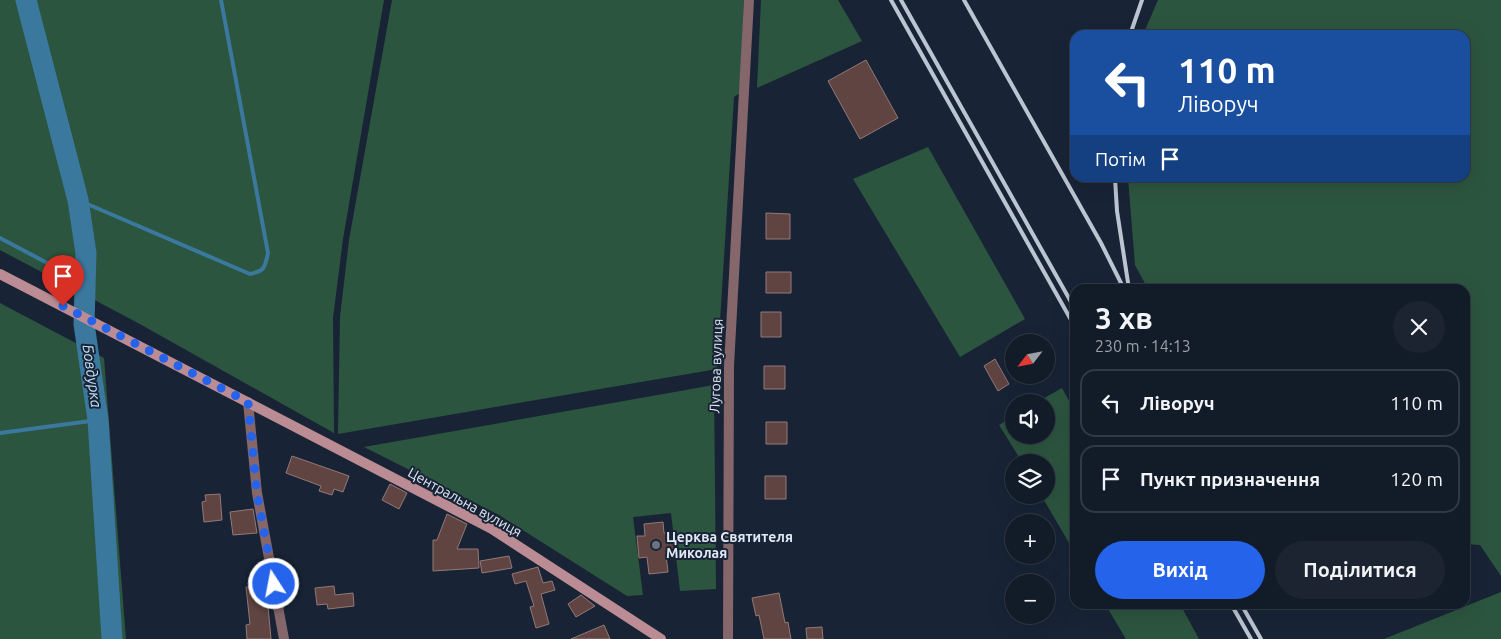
<!DOCTYPE html>
<html lang="uk">
<meta charset="utf-8">
<style>
body{margin:0;font-family:Ubuntu,sans-serif;background:#1b2430;color:#f1f3f6;height:100vh;display:flex;flex-direction:column;font-size:19px;white-space:nowrap}
*{box-sizing:border-box;margin:0}
p{font-size:16px;color:#9ca1a8}
.icon{flex:none;width:28px;height:28px;fill:none;stroke:currentColor;stroke-width:2;stroke-linecap:round;stroke-linejoin:round}
.map{position:relative;flex:1;overflow:hidden}
.side{position:absolute;left:1070px;top:284px;width:400px;height:325px;display:flex;flex-direction:column;background:#121b28;border-radius:15px;box-shadow:0 5px 20px #0002,0 0 0 1px #313945}
.side>*{flex:none}
.guide{position:absolute;left:1070px;top:30px;width:400px;height:152px;border-radius:15px;box-shadow:0 5px 20px #0002,0 0 0 1px #313945;background:#1a4fa0;color:#fff;overflow:hidden}
.needle{width:32px;rotate:238deg}
.controls{position:absolute;left:1005px;top:334px;display:grid;gap:10px}
.controls a{display:grid;place-items:center;width:50px;height:50px;border-radius:50%;background:#121b28;box-shadow:0 5px 20px #0002,0 0 0 1px #313945;font-size:25px}
.pin{position:absolute;display:grid;place-items:center;width:42px;height:42px;color:#fff;margin:-51px -21px;border-radius:50% 50% 50% 0;rotate:-45deg;box-shadow:0 0 5px #0007}
.pin .icon{rotate:45deg}
.me{position:absolute;width:55px;margin:-28px;rotate:349deg;stroke-linejoin:round;filter:drop-shadow(0 0 4px #0008)}
.turn{display:flex;align-items:center;gap:18px;height:105px;padding:0 25px;font-size:22px}
.turn .icon{width:65px;height:65px;stroke-width:2.5}
.turn b{display:block;font-size:35px;line-height:42px}
.then{display:flex;align-items:center;height:48px;padding:0 25px;background:#0003;gap:10px;font-size:19px}
.round{display:grid;place-items:center;flex:none;width:52px;height:52px;border-radius:26px;background:#1b2430}
.overview{display:flex;align-items:center;justify-content:space-between;height:85px;padding:0 25px}
h1{font-size:30px;font-weight:700;line-height:38px}
.button{display:flex;gap:10px;margin-top:auto;padding:10px 25px}
.button a{flex:1;height:58px;border-radius:30px;background:#2563eb;color:#fff;font-size:20px;font-weight:700;line-height:58px;text-align:center}
.button a+a{background:#1b2430;color:#f1f3f6}
ul{padding:0;list-style:none}
li{display:flex;align-items:center;gap:15px;height:68px;margin:0 10px 8px;padding:0 15px;border:2px solid #313945;border-radius:15px}
li div{flex:1}
li b{display:block;font-size:19px}
li em{font-style:normal}
.map>svg:first-child{display:block}
.green{fill:#2c553f}
.lines{fill:none;stroke-linecap:round;stroke-linejoin:round}
.stream{stroke:#3b789e;stroke-width:4}
.river{stroke:#3b789e;stroke-width:21}
.building{fill:#5f4442;stroke:#957876}
.street{stroke:#84666b;stroke-width:10}
.secondary{stroke:#bb8c93;stroke-width:10}
.rail{stroke:#bbc4d1;stroke-width:4}
.route{stroke:#2563eb;stroke-width:9;stroke-dasharray:0 16.2}
.worship-dot{fill:#6b7280;stroke:#182436;stroke-width:2}
.labels{text-anchor:middle;stroke-width:4;stroke-linejoin:round;paint-order:stroke}
.street-label{font-size:14px;fill:#e1e9f5;stroke:#182436}
.poi-label{font-size:14px;font-weight:bold;fill:#e1e9f5;stroke:#182436;text-anchor:start}
.water-label{font-size:15px;font-style:italic;fill:#c3e4fb;stroke:#182436}
</style>
<div class="map">
<svg width="1501" height="639" viewBox="0 0 1501 639">
<rect width="100%" height="100%" fill="#182436"/>
<!-- green -->
<path class="green" d="M0,0h384l-41,239 -10,79 1,115 -196,-110 -138,-73z
M392,0h352l-4,93 -6,4 -17,272 -379,65 2,-117 9,-77z
M761,0h77l24,41 -105,47z
M1158,0h343v576l-21,-31 -15,-1v-255h-317l-13,-24 -7,-87h337v-143h-322z
M928,147l97,172 -65,38 -107,-178z
M0,303l104,55 22,281h-126z
M714,385l2,204 -36,2 -9,-78 -38,4 10,78 -16,1 -128,-81 -135,-68z
M1062,388l13,24v141l-34,-58h5v-33h-24l-23,-37 15,-9v19h32v-33h-9z
M1501,592v47h-117z
M1105,604h75l19,35h-73z"/>
<g class="lines">
<!-- stream -->
<path class="stream" d="M78,200l172,74c15,-3 15,-7 18,-21l-47,-253
M0,238l85,45
M0,433l98,-13"/>
<!-- river -->
<path class="river" d="M26,0l52,200 8,53 -2,71 14,96 14,219"/>
</g>
<!-- building -->
<path class="building" d="M866,60l32,58 -38,21 -32,-58z
M766,213l24,1v25h-24z
M766,272h25v21h-25z
M761,312h20v25h-20z
M995,359l14,25 -11,7 -14,-25z
M764,366h21v23h-21z
M766,422h21v22h-21z
M292,456l57,20 -6,16 -9,-3 -2,6 -13,-4 2,-5 -35,-13z
M765,476h21v23h-21z
M390,484l17,9 -8,16 -17,-9z
M220,494l2,26 -18,2 -2,-20 4,-1 -1,-6z
M253,509l4,24 -24,2 -3,-23z
M447,514l20,10 -10,25h21l1,19 -46,3v-31h4z
M663,522l1,11h9l2,21 -9,1 2,17 -19,2 -2,-17 -8,1 -2,-22h8l-1,-12z
M509,556l3,12 -30,5 -2,-12z
M538,567l5,16 9,-2 3,9 -14,4 8,30 -13,4 -6,-21 4,-1 -8,-25 -11,3 -3,-10z
M267,585l4,21h-3l3,33h-24l-1,-14 4,-1 -4,-37z
M334,586l1,9 18,-2 1,13 -26,3 -1,-5 -10,1 -2,-17z
M779,593l6,30 3,-1 3,17h-27l-5,-24 -3,1 -4,-18z
M581,595l14,11 -19,11 -8,-13z
M604,625l6,14h-39z
M822,627l1,12h-16l-1,-11z"/>
<g class="lines">
<!-- street -->
<path class="street" d="M248,402l9,91 27,146
M728,639l1,-273 20,-366"/>
<!-- secondary -->
<path class="secondary" d="M0,274l492,255 169,110"/>
<!-- rail -->
<path class="rail" d="M891,0l184,327
M901,0l174,309
M964,0l137,243 23,46
M1130,35l12,-35
M1115,178l2,33 12,78
M1231,604l20,35
M1241,604l20,35"/>
</g>
<g class="lines">
<!-- route -->
<path class="route" d="M63,306l185,96 9,92 17,90"/>
</g>
<!-- markers -->
<circle class="worship-dot" cx="656" cy="545" r="5"/>
<g class="labels">
<!-- street labels -->
<g class="street-label">
<text transform="translate(716 366) rotate(-88)" y="5">Лугова вулиця</text>
<text transform="translate(465 502) rotate(29)" y="5">Центральна вулиця</text>
</g>
<!-- poi labels -->
<g class="poi-label">
<text x="666" y="542">Церква Святителя<tspan x="666" dy="16">Миколая</tspan></text>
</g>
<!-- water labels -->
<g class="water-label">
<text transform="translate(92 376) rotate(82)" y="5">Бовдурка</text>
</g>
</g>
</svg>
<div class="controls">
<a><svg class="needle" viewBox="-14 -14 28 28"><path d="M0-13l5 13h-10z" fill="#e53935"/><path d="M0 13l5-13h-10z" fill="#9ca1a8"/></svg></a>
<a><svg class="icon" aria-label="sound" viewBox="0 0 24 24"><path d="M4 9h4l5-4v14l-5-4H4zM17 9q2 3 0 6"/></svg></a>
<a><svg class="icon" aria-label="layers" viewBox="0 0 24 24"><path d="M12 4l9 5-9 5-9-5zM3 14l9 5 9-5"/></svg></a>
<a>+</a>
<a>−</a>
</div>
<div class="pin" style="left:63px;top:306px;background:#d93025"><svg class="icon" aria-label="arrive" viewBox="0 0 24 24"><path d="M6 21V4h12l-3 4 3 4H6"/></svg></div>
<svg class="me" style="left:274px;top:584px" viewBox="-20 -20 40 40"><circle r="17" fill="#2563eb" stroke="#fff" stroke-width="3"/><path d="M0-11L8 9 0 5-8 9z" fill="#fff"/></svg>
<div class="guide">
<div class="turn"><svg class="icon" aria-label="left" viewBox="0 0 24 24"><path d="M17 20v-9H6M10 6l-5 5 5 5"/></svg><div><b>110 m</b>Ліворуч</div></div>
<div class="then">Потім<svg class="icon" aria-label="arrive" viewBox="0 0 24 24"><path d="M6 21V4h12l-3 4 3 4H6"/></svg></div>
</div>
<section class="side">
<div class="overview"><div><h1>3 хв</h1><p>230 m · 14:13</p></div><a class="round"><svg class="icon" aria-label="close" viewBox="0 0 24 24"><path d="M6 6l12 12M18 6L6 18"/></svg></a></div>
<ul>
<li><svg class="icon" aria-label="left" viewBox="0 0 24 24"><path d="M17 20v-9H6M10 6l-5 5 5 5"/></svg><div><b>Ліворуч</b></div><em>110 m</em></li>
<li><svg class="icon" aria-label="arrive" viewBox="0 0 24 24"><path d="M6 21V4h12l-3 4 3 4H6"/></svg><div><b>Пункт призначення</b></div><em>120 m</em></li>
</ul>
<div class="button"><a>Вихід</a><a>Поділитися</a></div>
</section>
</div>
